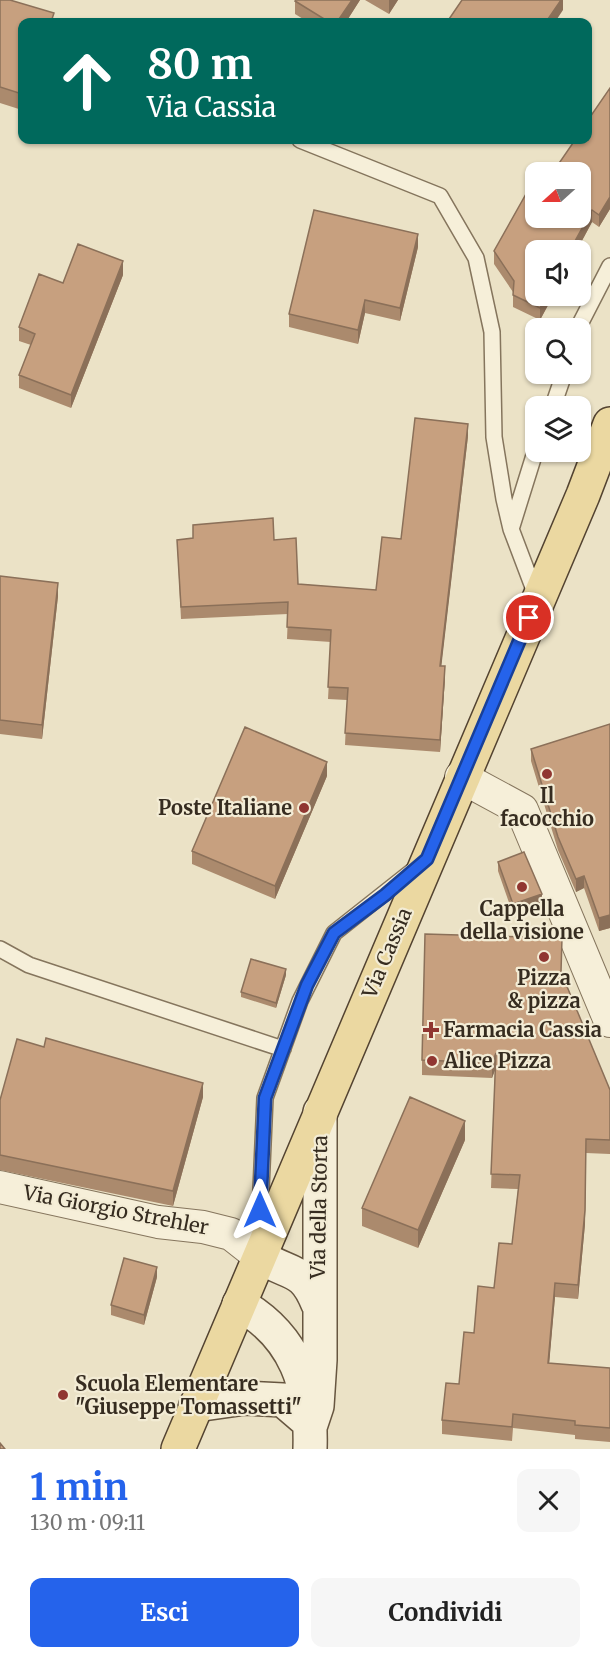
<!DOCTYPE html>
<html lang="it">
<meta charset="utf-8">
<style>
body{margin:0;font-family:Merriweather,serif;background:#f6f6f6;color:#222;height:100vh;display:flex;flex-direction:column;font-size:22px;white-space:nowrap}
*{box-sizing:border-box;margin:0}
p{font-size:20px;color:#767676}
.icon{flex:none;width:33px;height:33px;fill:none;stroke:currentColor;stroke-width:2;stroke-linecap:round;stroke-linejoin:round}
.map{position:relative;height:1449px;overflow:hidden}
.sheet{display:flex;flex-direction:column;background:#fff;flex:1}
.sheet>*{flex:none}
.guide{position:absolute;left:18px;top:18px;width:574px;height:126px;border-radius:12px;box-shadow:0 2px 4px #0004;background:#00695c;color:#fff;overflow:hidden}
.needle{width:39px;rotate:249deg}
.buttons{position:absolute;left:525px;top:162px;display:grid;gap:12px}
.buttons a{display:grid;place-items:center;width:66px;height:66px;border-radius:12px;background:#fff;box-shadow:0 2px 4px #0004;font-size:30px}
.pin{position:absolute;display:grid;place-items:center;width:51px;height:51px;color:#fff;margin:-26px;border:3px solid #fff;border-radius:50%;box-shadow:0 2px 6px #0007}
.me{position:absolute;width:66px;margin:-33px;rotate:0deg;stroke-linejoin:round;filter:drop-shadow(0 0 4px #0008)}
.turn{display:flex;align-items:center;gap:21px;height:126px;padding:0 30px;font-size:27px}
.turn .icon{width:78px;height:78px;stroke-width:2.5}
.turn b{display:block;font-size:42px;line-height:51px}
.round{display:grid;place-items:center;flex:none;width:63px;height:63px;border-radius:12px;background:#f6f6f6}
.headline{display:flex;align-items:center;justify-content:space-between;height:102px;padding:0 30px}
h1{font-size:36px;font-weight:700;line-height:45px;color:#2563eb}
.button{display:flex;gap:12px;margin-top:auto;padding:12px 30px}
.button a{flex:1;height:69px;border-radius:12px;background:#2563eb;color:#fff;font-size:24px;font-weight:700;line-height:69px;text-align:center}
.button a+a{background:#f6f6f6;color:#222}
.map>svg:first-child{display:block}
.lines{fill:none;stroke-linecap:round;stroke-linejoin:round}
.service-casing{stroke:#85755d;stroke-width:18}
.minor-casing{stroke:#85755d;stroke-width:34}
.secondary-casing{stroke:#675640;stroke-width:36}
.primary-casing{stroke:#534331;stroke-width:36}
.service{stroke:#f6efd9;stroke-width:15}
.minor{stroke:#f6efd9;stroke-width:32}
.secondary{stroke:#f6efd9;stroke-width:33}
.primary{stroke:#ebd8a1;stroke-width:33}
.wall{fill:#ab8a6d}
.shaded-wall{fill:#8b7059}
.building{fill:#c7a07f;stroke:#8b7059;stroke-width:1.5}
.route-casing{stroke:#184099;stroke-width:15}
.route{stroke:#2563eb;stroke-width:10}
.poi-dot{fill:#903631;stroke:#f3ecd5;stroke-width:2}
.labels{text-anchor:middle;stroke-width:4.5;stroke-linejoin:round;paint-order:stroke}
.poi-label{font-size:20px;font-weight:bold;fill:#362c20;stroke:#f3ecd5}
.street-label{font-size:20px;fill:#362c20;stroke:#f3ecd5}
</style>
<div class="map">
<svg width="610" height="1449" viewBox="0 0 610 1449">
<rect width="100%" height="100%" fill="#ebe2c6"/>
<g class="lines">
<!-- service casing -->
<g class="service-casing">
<path id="service" d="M300,140l140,56 36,62 16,74 2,105 10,62 7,30 25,66
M578,328l32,-62
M553,406l11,-32
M512,526l24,-77
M0,949l29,16 254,84
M259,1235l6,-137 35,-97 34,-68 81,-64"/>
</g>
<!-- minor casing -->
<g class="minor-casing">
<path id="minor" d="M461,777l61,33 88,211
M0,1187l158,35 45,5 28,7 28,22"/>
</g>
<!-- secondary casing -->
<g class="secondary-casing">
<path id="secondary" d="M259,1256c31,20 44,10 59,48
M239,1304c57,32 73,83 71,145
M196,1405l49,-7 38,2 28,24
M311,1424l6,-18 3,-46v-248"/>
</g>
<!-- primary casing -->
<g class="primary-casing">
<path id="primary" d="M178,1449l405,-954 27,-71"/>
</g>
<!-- service -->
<use href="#service" class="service"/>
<!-- minor -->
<use href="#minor" class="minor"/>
<!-- secondary -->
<use href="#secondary" class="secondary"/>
<!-- primary -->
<use href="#primary" class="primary"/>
</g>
<!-- wall -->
<path class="wall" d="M0,0l54,22h-32v88l-22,-7z
M360,0l-14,22h-38l-13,-8v-13z
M365,0h33l-9,14z
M610,88v121l-11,18 -7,-5 -15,28h-41l17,46 -13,24 -27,-13v-15l-19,-28v-13l42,-52z
M418,247l-18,74 -35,-8 -7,31 -69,-17v-13z
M123,275l-52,133 -52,-20v-13l12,-30 -12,-4v-14l44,-44z
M468,436l-27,230 4,12 -5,74 -95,-7 2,-45 -19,-1 3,-57 -44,-3 1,-25 -107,5 -4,-79 16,-2v-13l81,15 24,44 78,6 25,-51z
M0,576l58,20 -16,143 -42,-5z
M610,724v204l-11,3 -15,-43 -8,4 -18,-42 -27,-89v-12z
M327,776l-52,123 -83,-35v-13z
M498,862l44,42 -29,10 -15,-43z
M561,973l49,117v64l-24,-1 -1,71 -7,75 -23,-2 -6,66 61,5v74l-35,-3v-4l-62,-7 -1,13 -70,-7v-14l17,-36 15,-51 38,-89 6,-55 -27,-1 4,-119 -3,9 -70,-3v-15z
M286,975l-10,33 -35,-11v-5z
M203,1097l-30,109 -173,-36v-70z
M465,1140l-47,108 -56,-22v-18z
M157,1277l-13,48 -33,-10v-10z"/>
<!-- shaded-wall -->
<path class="shaded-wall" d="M352,0h8l-14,22h-9z
M389,0h9l-9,14z
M561,0h2v10l-8,12h-9z
M610,197v12l-11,18v-12z
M592,210v12l-15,28h-7z
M418,234v13l-18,74v-13z
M123,261v14l-52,133v-13z
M547,296h6l-13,24v-12z
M365,300v13l-7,31v-14z
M468,424v12l-28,242v-12z
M58,583v13l-16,143v-14z
M445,666v12l-5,74v-12z
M327,762v14l-52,123v-13z
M584,876v12l-8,4v-13z
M542,894v10l-29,10v-10z
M610,915v13l-11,3v-13z
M286,969v6l-10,33v-5z
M496,1053v15l-4,10v-15z
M203,1083v14l-30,109v-15z
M465,1121v19l-47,108v-18z
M586,1139l-1,85 -7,75v-14z
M157,1267v10l-13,48v-10z
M555,1283v14l-7,80v-14z"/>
<!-- building -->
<path class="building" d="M0,0h10l44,13 -3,9h-29v72l-22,-7z
M296,0h56l-15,22h-8l-34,-21z
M462,0h99l-15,22h-99z
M610,88v109l-11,18 -7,-5 -22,40h-34v46h11l-7,12 -27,-13 1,-14 -20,-30 32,-57 10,5v19h44v-46h-27l22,-32h13v-20z
M314,210l104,24 -18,74 -35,-8 -7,30 -69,-16z
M78,244l45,17 -52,134 -52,-20 16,-41 -16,-7 20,-53 24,9z
M415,418l53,6 -28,242h5l-5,74 -95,-7 3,-45 -20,-1 3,-57 -44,-3 1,-25 -107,5 -4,-67 16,-2v-13l80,-7 1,22 22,-2 2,46 78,6 6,-53 19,2z
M0,576l58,7 -16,142 -42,-5z
M610,724v191l-11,3 -15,-42 -8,3 -18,-42 -27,-88z
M245,727l82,35 -52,124 -83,-35z
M524,852l18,42 -29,10 -15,-42z
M425,934l137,4 -1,34 49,118v50l-24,-1 -1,71 -7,75 -23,-2 -7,80 62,5v60l-35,-3v-4l-62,-7 -1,13 -70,-7 4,-37 13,1 5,-52 10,1 4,-47 16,2 5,-45 13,1 8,-69 -29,-1 5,-121 -4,10 -70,-3z
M251,959l35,10 -10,34 -35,-11z
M46,1038l157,45 -30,108 -173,-36v-55l17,-61 27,8z
M410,1097l55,24 -47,109 -56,-22z
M124,1258l33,9 -13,48 -33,-10z
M0,1443l5,6h-5z"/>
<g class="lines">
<!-- route casing -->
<g class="route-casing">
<path id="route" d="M260,1210l5,-112 42,-113 27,-52 51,-38 42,-36 102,-241"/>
</g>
<!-- route -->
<use href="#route" class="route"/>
</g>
<!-- markers -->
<g class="poi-dot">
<circle cx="547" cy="774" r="6"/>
<circle cx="304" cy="808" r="6"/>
<circle cx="522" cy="887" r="6"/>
<circle cx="544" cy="957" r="6"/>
<path d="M428 1021h6v6h6v6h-6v6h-6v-6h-6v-6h6z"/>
<circle cx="432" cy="1061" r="6"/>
<circle cx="63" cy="1395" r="6"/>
</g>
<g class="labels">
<!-- poi labels -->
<g class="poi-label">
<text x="547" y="803">Il<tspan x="547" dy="23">facocchio</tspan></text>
<text x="292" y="815" text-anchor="end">Poste Italiane</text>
<text x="522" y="916">Cappella<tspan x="522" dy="23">della visione</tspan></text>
<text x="544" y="985">Pizza<tspan x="544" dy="23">&amp; pizza</tspan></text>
<text x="443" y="1037" text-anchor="start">Farmacia Cassia</text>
<text x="444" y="1068" text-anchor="start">Alice Pizza</text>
<text x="75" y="1391" text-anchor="start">Scuola Elementare<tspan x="75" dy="23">"Giuseppe Tomassetti"</tspan></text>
</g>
<!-- street labels -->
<g class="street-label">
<text transform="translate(387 953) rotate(-67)" y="7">Via Cassia</text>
<text transform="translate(319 1207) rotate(-89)" y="7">Via della Storta</text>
<text transform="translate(116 1210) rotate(11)" y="7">Via Giorgio Strehler</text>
</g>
</g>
</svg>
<div class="buttons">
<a><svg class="needle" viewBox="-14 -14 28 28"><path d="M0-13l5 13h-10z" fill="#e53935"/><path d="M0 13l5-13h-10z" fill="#767676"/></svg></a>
<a><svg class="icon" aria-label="sound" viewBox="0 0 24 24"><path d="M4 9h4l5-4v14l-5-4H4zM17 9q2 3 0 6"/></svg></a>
<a><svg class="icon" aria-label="search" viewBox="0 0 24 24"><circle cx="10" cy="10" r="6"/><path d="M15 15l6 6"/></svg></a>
<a><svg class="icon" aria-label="layers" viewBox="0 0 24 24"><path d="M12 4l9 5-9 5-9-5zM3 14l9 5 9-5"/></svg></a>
</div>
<div class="pin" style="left:529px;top:618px;background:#d93025"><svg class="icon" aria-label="arrive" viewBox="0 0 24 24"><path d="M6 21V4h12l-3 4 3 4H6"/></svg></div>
<svg class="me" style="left:260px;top:1210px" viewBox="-20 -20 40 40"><path d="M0-17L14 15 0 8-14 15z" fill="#2563eb" stroke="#fff" stroke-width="4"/></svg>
<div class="guide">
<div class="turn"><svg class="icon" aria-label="ahead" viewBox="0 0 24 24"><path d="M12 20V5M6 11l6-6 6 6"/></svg><div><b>80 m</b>Via Cassia</div></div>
</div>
</div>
<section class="sheet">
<div class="headline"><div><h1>1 min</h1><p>130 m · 09:11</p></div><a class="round"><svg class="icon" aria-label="close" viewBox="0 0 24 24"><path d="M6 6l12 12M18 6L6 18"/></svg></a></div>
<div class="button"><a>Esci</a><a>Condividi</a></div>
</section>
